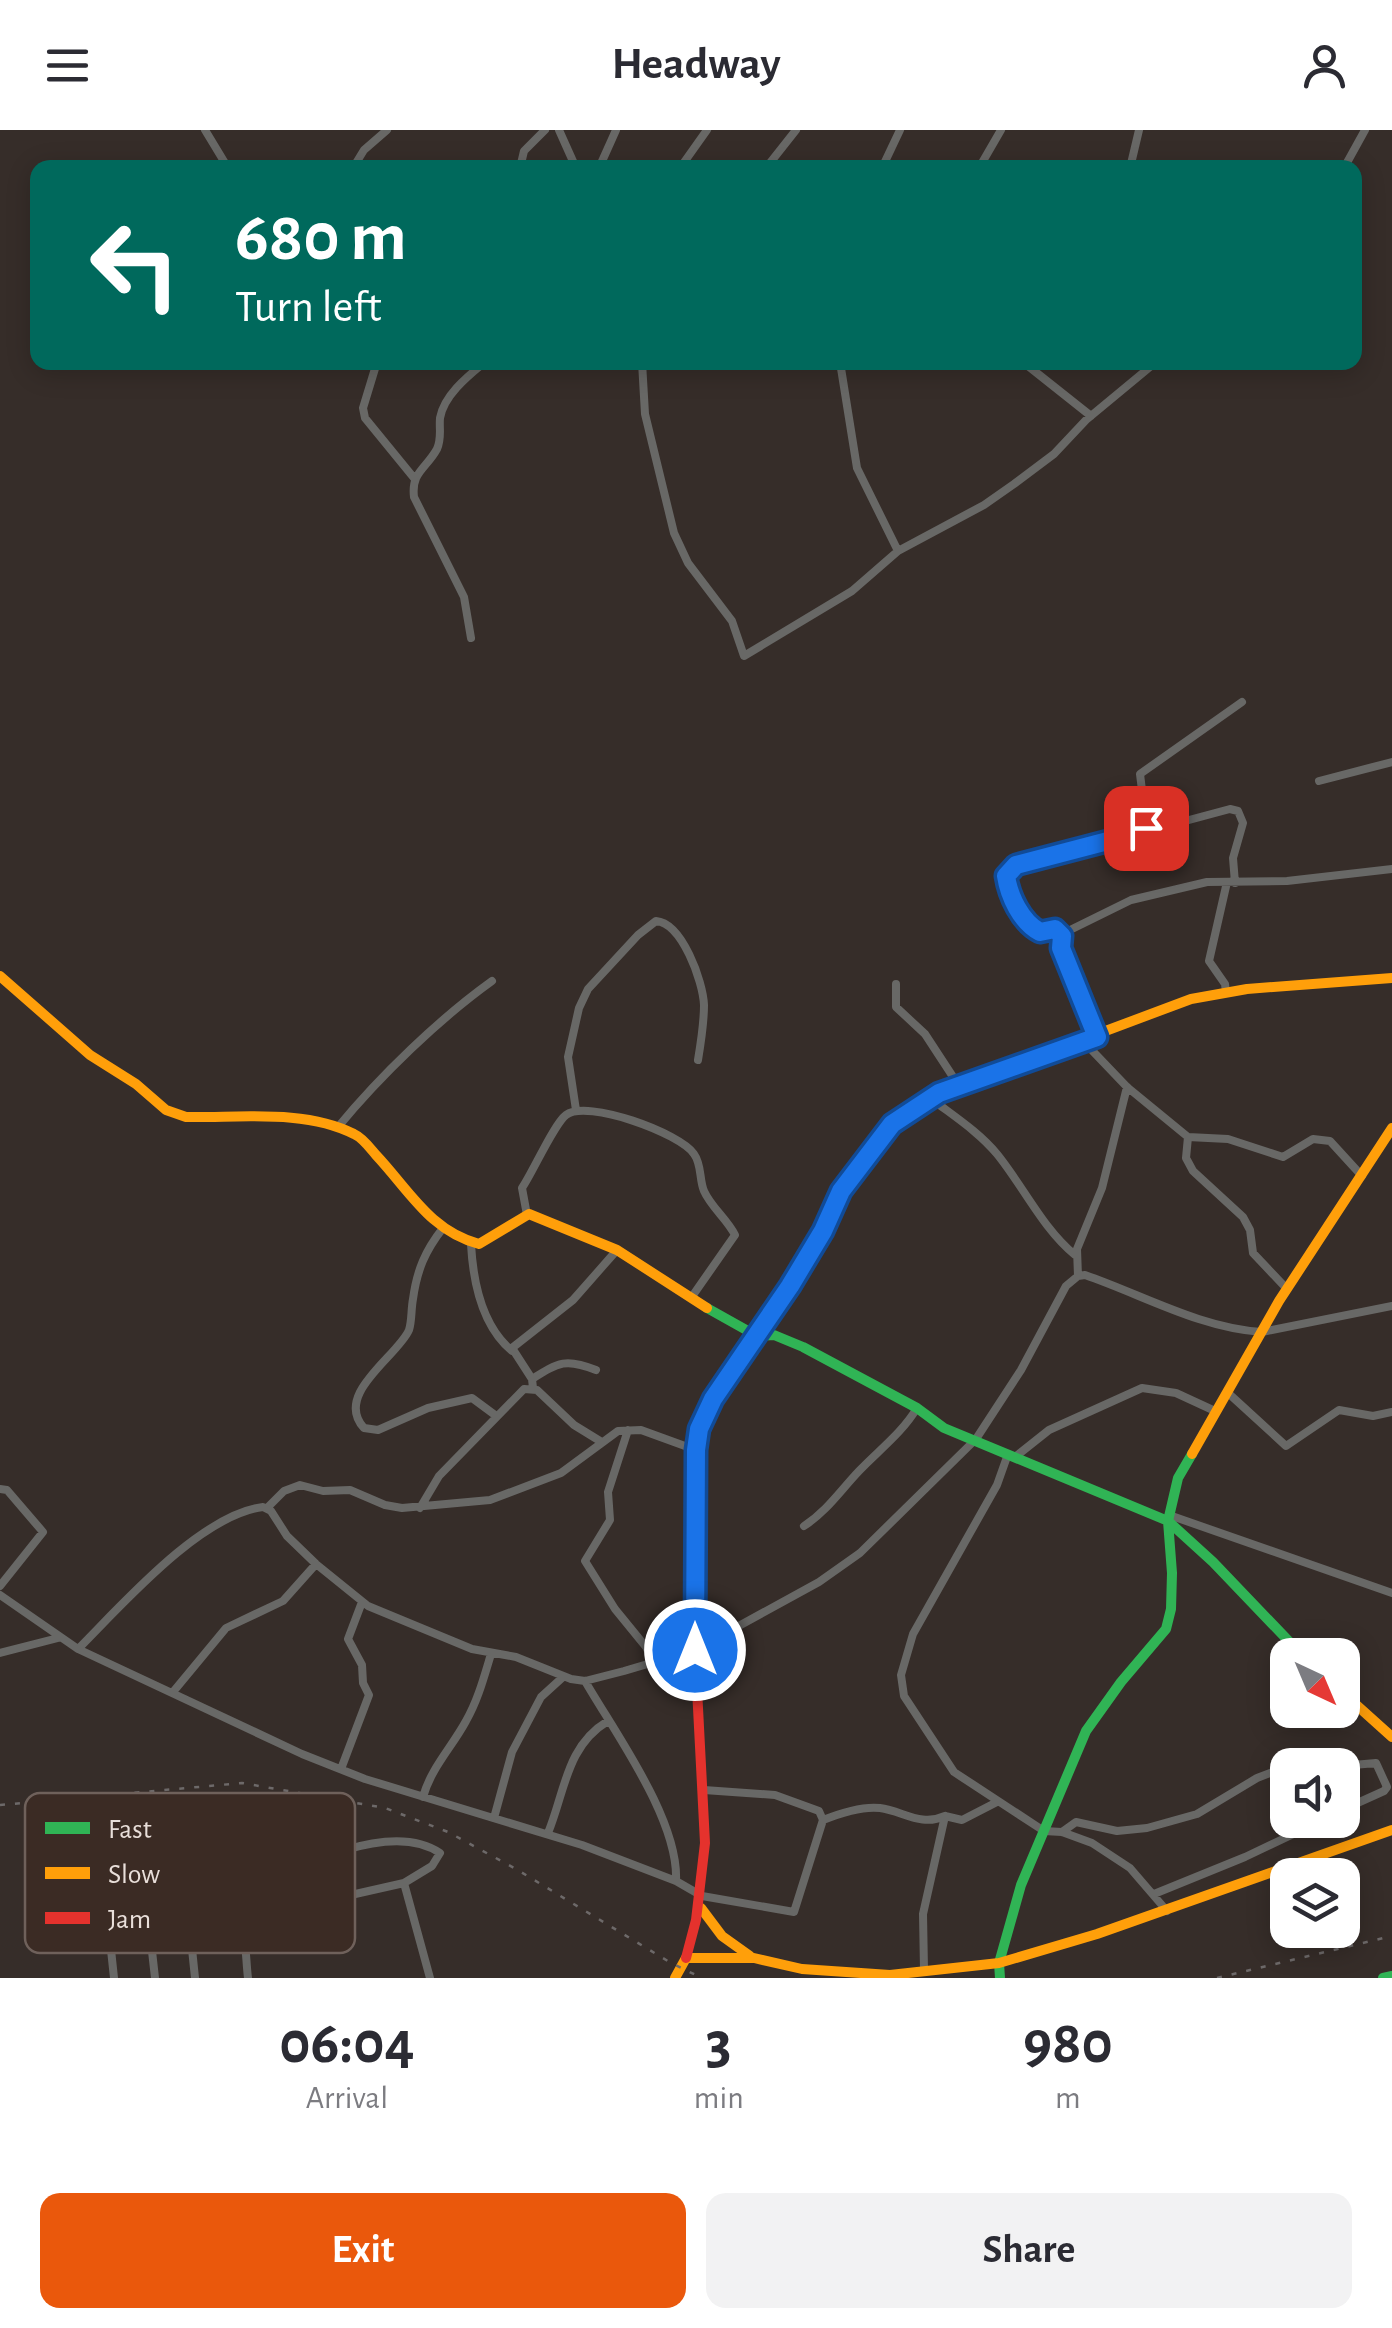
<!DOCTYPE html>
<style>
body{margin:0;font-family:"Alegreya Sans",sans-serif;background:#f2f2f3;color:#2b2b33;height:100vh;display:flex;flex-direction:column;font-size:38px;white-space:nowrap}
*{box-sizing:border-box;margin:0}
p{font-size:32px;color:#7c7c81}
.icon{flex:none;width:55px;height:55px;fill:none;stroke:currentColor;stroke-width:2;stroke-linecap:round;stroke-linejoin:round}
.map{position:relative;height:1848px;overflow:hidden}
.panel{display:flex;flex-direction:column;background:#fff;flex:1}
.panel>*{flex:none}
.guide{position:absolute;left:30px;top:30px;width:1332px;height:210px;border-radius:20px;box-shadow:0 5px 25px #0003;background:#00695c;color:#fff;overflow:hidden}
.needle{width:65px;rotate:136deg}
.tools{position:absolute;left:1270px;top:1508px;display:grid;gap:20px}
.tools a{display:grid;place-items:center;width:90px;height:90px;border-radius:20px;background:#fff;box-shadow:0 5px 25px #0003;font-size:50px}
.pin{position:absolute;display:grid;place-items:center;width:85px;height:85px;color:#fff;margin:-42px;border-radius:20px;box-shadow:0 5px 15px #0006}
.me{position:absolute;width:110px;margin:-55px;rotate:0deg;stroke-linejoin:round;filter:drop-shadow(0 0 8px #0008)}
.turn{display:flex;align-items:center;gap:35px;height:210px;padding:0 40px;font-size:45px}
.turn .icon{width:130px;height:130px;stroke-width:2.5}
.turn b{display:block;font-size:70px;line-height:85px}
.eta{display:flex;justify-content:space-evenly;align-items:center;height:170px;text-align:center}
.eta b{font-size:60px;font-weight:700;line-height:70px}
.cta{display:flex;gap:20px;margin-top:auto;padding:20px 40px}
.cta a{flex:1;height:115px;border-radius:20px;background:#ea580c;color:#fff;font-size:40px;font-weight:700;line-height:115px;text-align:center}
.cta a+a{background:#f2f2f3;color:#2b2b33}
header{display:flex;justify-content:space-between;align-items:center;height:130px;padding:0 40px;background:#fff;font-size:45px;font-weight:700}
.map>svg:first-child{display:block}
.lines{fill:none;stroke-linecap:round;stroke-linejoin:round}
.street{stroke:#686866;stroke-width:8}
.fast{stroke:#30b455;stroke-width:10}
.slow{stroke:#ff9f0a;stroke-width:10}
.jam{stroke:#e5322d;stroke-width:10}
.rail{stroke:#6d6969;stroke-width:2.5;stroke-dasharray:5 10;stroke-linecap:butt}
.route-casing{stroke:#114b97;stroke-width:25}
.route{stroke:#1a73e8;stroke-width:18}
.key{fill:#3b2b24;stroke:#6f615b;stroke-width:2.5}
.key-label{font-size:28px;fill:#e9dfda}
</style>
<header><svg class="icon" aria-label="menu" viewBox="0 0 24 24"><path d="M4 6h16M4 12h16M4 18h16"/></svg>Headway<svg class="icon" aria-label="person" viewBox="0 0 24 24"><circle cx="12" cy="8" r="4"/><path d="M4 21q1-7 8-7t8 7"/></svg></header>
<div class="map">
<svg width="1392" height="1848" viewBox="0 0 1392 1848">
<rect width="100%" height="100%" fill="#362d29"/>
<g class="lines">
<!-- street -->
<path class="street" d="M205,0l23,38
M559,0l17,38
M353,38l11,-18 23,-20
M520,38l4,-17 21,-21
M599,38l17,-38
M680,38l27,-38
M766,38l30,-38
M882,38l18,-38
M979,38l22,-38
M1130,38l9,-38
M1344,38l21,-38
M377,232l-14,46 2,10 49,60
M642,232l3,52 29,119 14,30 44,58 12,35 108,-65 46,-40 86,-46 30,-21 40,-30 32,-34 70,-58
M840,232l17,106 41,83
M1023,232l68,54
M471,508l-7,-41 -50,-100c-3,-25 12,-28 23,-48 5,-11 2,-20 3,-31 4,-23 28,-42 45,-56
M1319,651l73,-19
M1145,676l16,20
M1147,701l-7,-57 102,-72
M1062,806l-9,-8 -18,2c-15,-15 -25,-34 -30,-54l5,-8 220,-59 8,2 5,12 -10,35 2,25
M896,854v23l29,27 34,52
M1226,862l-1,-8 -16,-23 18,-79
M1097,907l-36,-89 5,-16 65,-32 76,-18 80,-1 105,-12
M1084,912l43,45 61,50 40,2 55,18 30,-18 17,2 32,35
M929,967c23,18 49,34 68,57 26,32 46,75 78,101
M576,980l-8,-53 11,-49 9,-19 50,-54 18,-14c26,2 47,60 48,84 0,18 -3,37 -6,55
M338,997c42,-51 101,-108 154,-146
M1188,1007l-2,21 7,13 50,46 7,13 3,23 34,36
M527,1085l-5,-27c11,-16 32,-64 44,-73 21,-16 114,18 128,39 8,11 5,25 10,37 7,16 23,28 31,44l-44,63
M443,1098c-18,23 -26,42 -30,71 -2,10 -1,22 -4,31 -11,26 -76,64 -45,98l14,2 50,-22 44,-10 23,17
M471,1114c2,37 11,82 41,107
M1078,1146l-1,-27 25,-61 25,-101
M532,1249c27,-17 34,-21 64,-9
M533,1258l-1,-9 -20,-31 61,-48 44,-50
M1227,1262l59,54 53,-36 34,6 19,-4
M628,1300l-20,62 2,28 -25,41 30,48 31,38 8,16
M1008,1324l-11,31 -84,149 -12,41 3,21 50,76 90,59 18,1 30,11 38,25 37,43
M1015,1327l34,-27 93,-42 34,5 39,18
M0,1359l7,1 36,42 -43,54
M267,1378l17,-17 16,-6 23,6 27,-1 35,15 17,3 88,-8 71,-27 57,-42 23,-1 55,20
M420,1378l19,-32 85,-87 13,1 37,35 26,16
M1169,1385l223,78
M804,1396c23,-15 36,-35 55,-55 20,-21 43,-38 58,-63
M0,1465l78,54 224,105 63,25 217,66 94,36 26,15 92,16 29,-92
M78,1519c44,-44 122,-134 185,-142l8,4 16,25 29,28 52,42 104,43 44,8 55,22 14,2 39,-10 71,-21 124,-68 41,-29 116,-114 45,-69 45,-84 12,-10 7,-1c58,20 115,53 177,57l130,-26
M0,1523l58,-15
M585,1551c30,52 94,139 91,200
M173,1562l53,-64 57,-27 33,-37
M1342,1636l34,-3 11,24 -3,4 -42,19
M341,1639l28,-74 -6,-12 -1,-18 -14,-26 14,-37
M704,1660l71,5 44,16 4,9c15,-6 40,-14 57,-12 23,3 41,19 65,8
M423,1667c8,-29 29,-50 43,-76 12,-21 18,-44 25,-67
M494,1688l18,-66 29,-55 22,-20
M103,1694l-3,22 14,132
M1062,1702l14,-10 41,9 30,-3 50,-14 60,-36 31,-12
M548,1703c17,-41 18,-87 60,-112
M404,1753l26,95
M1154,1764l91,-37 78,-37
M230,1770c51,-25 157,-84 210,-47l-8,13 -28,17 -164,37
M188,1780l7,68
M149,1794l6,54
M111,1806l107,-35 12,-1c17,18 15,54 18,78
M924,1840l-1,-56 22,-98 17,4 35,-18"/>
<!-- fast -->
<path class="fast" d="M707,1178l50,28 17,-1 29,12 114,61 27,20 224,93 45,41 89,93
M735,1238l52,-78 69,-118 32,-41 41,-34 139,-52
M1000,1848l-1,-15 22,-78 65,-154 35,-49 45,-53 5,-20 1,-36 -4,-52 10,-43 14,-24
M1383,1848l9,-2"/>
<!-- slow -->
<path class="slow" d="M0,846l90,79 46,29 30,26 20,7c53,1 119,-8 168,17 9,4 16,14 22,21 33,35 54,76 103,89l50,-30 88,36 90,58
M1068,915l123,-46 56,-10 145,-11
M1192,1324l87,-153 113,-173
M1342,1562l50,45
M701,1778l21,28 28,20
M675,1848l11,-20h68l48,11 88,6 109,-12 98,-29 295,-104"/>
<!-- jam -->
<path class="jam" d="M686,1828l10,-38 9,-77 -10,-193v-194l11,-43 29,-45"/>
<!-- rail -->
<path class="rail" d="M0,1675l242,-22 143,25 63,24 68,37 155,94 31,15
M1217,1848l175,-42"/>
</g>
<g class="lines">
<!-- route casing -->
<g class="route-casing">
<path id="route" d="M695,1520l1,-200 3,-21 14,-30 77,-113 33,-55 18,-40 51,-67 47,-31 158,-56 -36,-89 1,-12 -7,-7 -15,3c-19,-10 -31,-36 -34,-56l10,-11 130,-34v-3"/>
</g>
<!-- route -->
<use href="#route" class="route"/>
</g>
<!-- legend -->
<rect x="25" y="1663" width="330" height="160" rx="15" class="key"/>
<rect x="45" y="1692" width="45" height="12" fill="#30b455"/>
<rect x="45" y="1737" width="45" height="12" fill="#ff9f0a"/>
<rect x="45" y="1782" width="45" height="12" fill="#e5322d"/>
<g class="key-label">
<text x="108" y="1708">Fast</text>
<text x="108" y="1753">Slow</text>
<text x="108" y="1798">Jam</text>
</g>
</svg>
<div class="tools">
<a><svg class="needle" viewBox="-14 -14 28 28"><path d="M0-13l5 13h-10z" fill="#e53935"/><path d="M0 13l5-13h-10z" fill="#7c7c81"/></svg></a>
<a><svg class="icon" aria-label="sound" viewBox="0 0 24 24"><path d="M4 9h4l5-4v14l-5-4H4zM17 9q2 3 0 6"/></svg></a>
<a><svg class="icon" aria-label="layers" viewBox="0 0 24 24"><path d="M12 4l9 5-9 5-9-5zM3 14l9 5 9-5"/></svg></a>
</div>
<div class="pin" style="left:1146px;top:698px;background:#d93025"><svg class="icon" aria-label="arrive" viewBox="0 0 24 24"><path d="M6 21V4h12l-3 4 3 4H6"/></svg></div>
<svg class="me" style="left:695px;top:1520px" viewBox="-20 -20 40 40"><circle r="17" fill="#1a73e8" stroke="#fff" stroke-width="3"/><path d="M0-11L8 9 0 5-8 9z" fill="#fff"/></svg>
<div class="guide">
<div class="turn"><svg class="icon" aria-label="left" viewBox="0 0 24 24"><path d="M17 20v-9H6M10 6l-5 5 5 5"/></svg><div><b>680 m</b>Turn left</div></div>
</div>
</div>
<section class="panel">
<div class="eta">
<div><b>06:04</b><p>Arrival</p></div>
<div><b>3</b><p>min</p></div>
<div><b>980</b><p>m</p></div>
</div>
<div class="cta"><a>Exit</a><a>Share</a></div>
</section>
